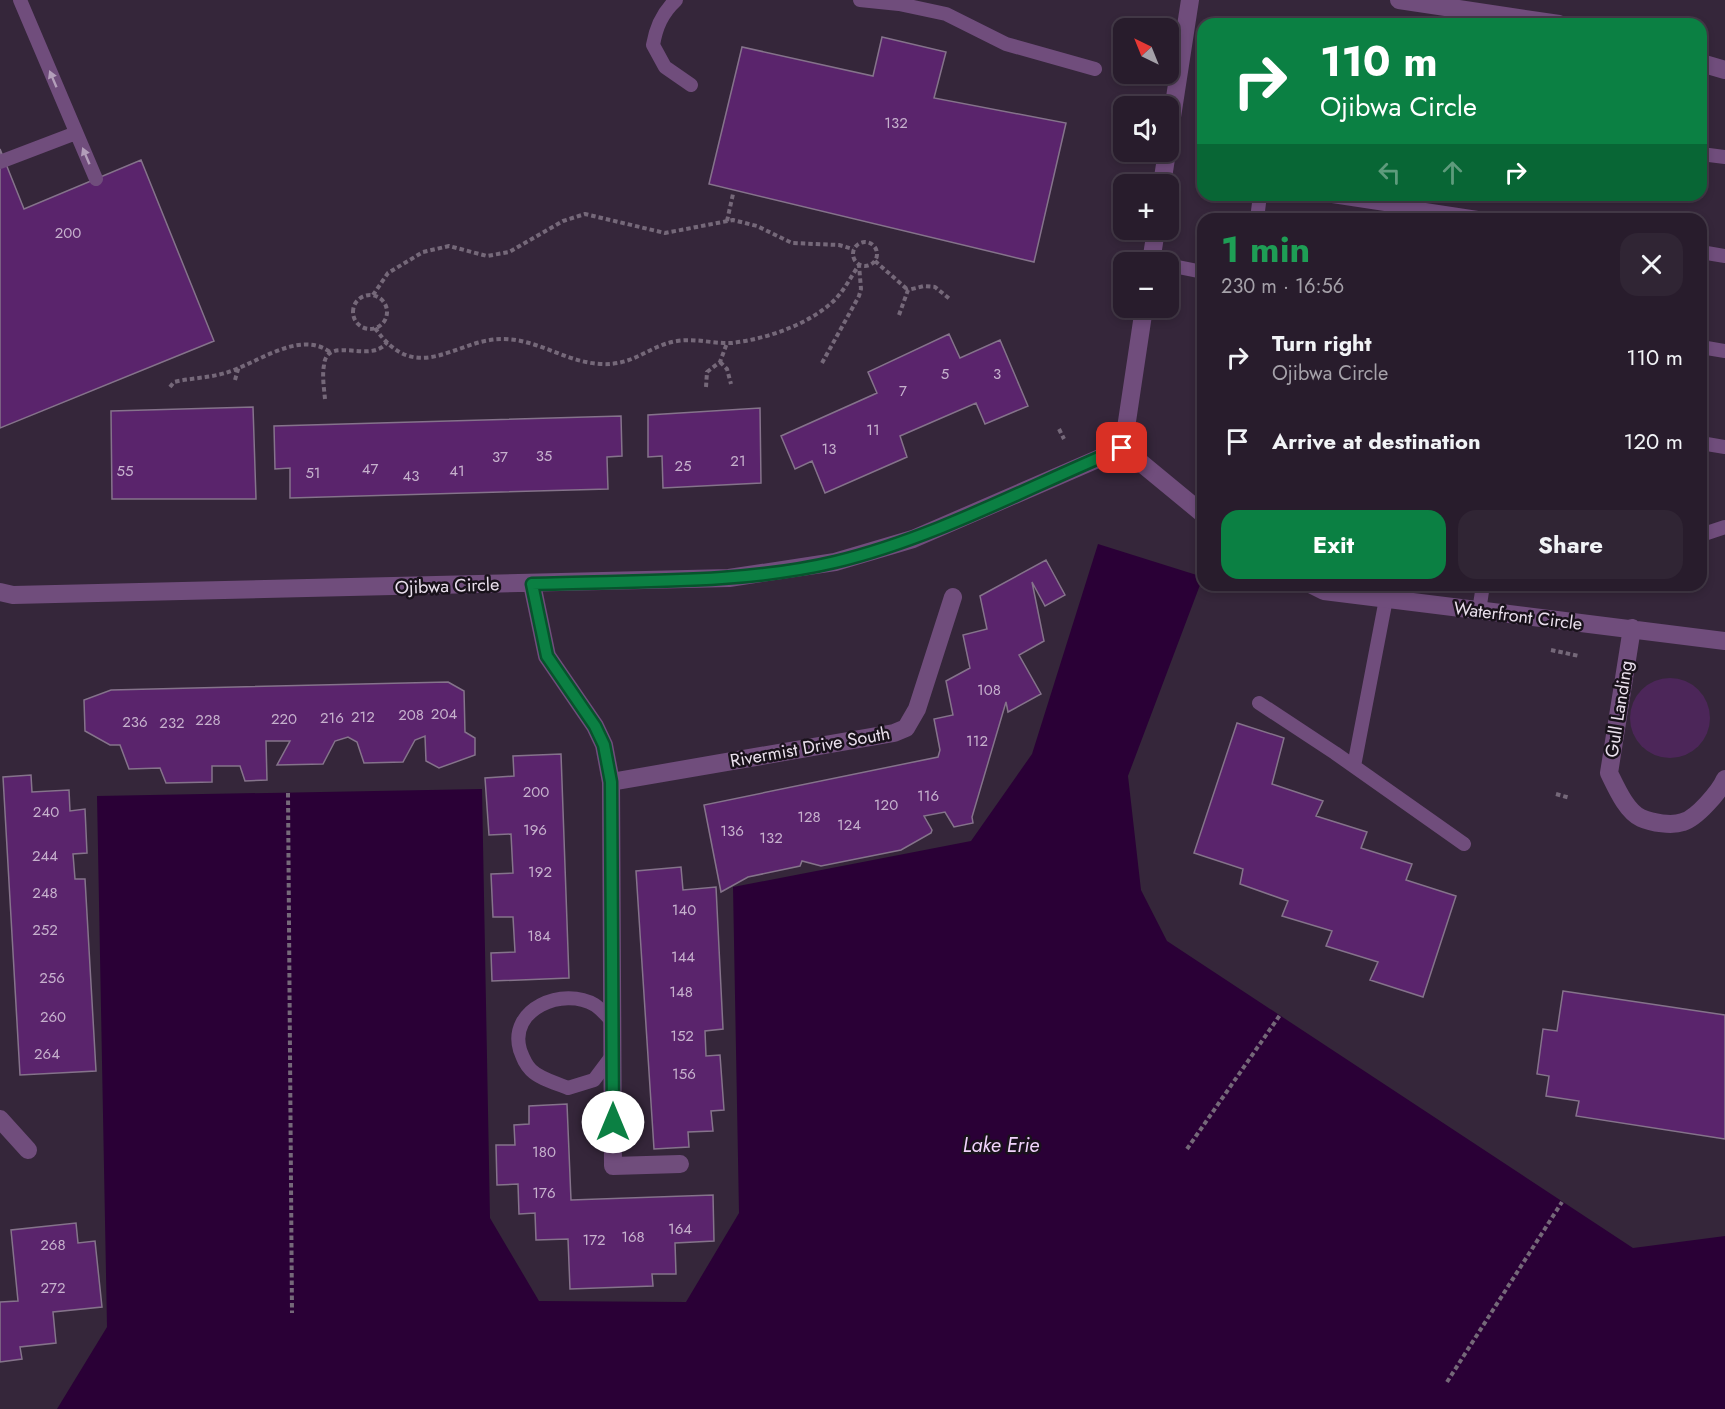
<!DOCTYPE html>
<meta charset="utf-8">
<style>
body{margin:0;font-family:Jost,sans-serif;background:#302534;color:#f1f3f6;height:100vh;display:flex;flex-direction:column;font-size:22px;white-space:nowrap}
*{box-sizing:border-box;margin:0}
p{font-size:20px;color:#a5a1a9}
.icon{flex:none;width:33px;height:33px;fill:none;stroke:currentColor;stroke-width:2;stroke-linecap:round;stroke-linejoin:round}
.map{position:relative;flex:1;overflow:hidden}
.panel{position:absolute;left:1197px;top:213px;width:510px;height:378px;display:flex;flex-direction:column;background:#281c2c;border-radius:18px;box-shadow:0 3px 9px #0003,0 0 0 2px #443a48}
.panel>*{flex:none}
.banner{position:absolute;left:1197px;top:18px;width:510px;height:183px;border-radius:18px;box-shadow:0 3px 9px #0003,0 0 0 2px #443a48;background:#0b8043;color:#fff;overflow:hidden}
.needle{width:39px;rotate:317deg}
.fabs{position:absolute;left:1113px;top:18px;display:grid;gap:12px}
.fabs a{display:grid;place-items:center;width:66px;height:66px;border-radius:12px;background:#281c2c;box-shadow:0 3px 9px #0003,0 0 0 2px #443a48;font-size:30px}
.pin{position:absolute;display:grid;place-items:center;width:51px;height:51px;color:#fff;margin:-26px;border-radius:12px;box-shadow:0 3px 9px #0006}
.me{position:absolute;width:66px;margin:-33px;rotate:0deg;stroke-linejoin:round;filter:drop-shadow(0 0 4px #0008)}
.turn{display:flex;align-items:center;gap:21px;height:126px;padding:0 24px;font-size:27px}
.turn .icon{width:78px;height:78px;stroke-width:2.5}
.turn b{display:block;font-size:42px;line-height:51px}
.lanes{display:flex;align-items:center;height:57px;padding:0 24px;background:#0003;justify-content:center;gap:30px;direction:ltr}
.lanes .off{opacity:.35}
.round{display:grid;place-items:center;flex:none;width:63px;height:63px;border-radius:18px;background:#302534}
.overview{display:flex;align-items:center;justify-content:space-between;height:102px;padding:0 24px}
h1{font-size:36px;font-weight:700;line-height:45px;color:#1e9e55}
.primary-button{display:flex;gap:12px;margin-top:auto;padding:12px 24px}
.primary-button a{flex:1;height:69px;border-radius:18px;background:#0b8043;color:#fff;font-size:24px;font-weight:700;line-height:69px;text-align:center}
.primary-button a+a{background:#302534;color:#f1f3f6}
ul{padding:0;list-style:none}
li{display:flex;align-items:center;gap:18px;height:84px;padding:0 24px}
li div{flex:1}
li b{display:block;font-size:22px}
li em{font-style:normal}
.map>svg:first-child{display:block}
.green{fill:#4c2659}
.water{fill:#2a0036}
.building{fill:#5a246c;stroke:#85738b;stroke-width:1.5}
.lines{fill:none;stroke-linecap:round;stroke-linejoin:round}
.path{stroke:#756879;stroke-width:4;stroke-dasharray:4.5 3;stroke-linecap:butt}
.service{stroke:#704d7c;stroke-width:14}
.minor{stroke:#704d7c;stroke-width:18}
.oneway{fill:#b39eba}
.route-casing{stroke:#07532c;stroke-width:15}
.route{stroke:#0b8043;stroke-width:10}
.labels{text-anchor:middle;stroke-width:5;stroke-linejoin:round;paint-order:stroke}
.number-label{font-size:15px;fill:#c6b1cd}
.street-label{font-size:18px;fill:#eae0ed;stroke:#19121b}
.water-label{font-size:20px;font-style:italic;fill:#f1d3fc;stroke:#19121b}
</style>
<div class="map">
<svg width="1725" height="1409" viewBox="0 0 1725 1409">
<rect width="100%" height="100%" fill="#35263a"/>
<!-- green -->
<path class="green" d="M1630 718a40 40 0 1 1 80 0a40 40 0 1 1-80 0Z"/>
<!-- water -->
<path class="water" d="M1098,544l105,33 -75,199 13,114 26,51 466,307 92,-12v173h-1668l50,-82 -10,-531 385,-7 8,429 49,83 147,1 53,-89 -6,-326 238,-46 61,-87z"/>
<!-- building -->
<path class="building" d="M882,37l64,15 -12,46 132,25 -32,139 -325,-78 33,-137 131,29z
M0,149l24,60 117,-49 73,181 -214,87z
M949,334l11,24 40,-18 28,66 -43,18 -9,-21 -76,33 7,21 -82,36 -13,-32 -17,8 -14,-33 96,-43 -9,-21z
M253,407l3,92h-144l-1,-88z
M760,408l1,75 -98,5 -1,-32 -14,1v-42z
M621,416l1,40 -15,1 1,32 -318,9v-30l-15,1 -1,-43z
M1046,560l19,35 -20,11 -13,-24 12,59 -25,14 22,39 -33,18 -2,-10 -34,115 1,6 -19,4 -9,-15 -21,4 8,14 -1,3 -30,17 -80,16 -19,-5 -2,5 -52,11 -27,15 -17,-87 234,-48 2,-7 -6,-31 19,-4 -7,-34 24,-13 -7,-33 24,-6 -7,-33z
M448,682l16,9 1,41 10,6v17l-36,13 -13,-7 -1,-25 -10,4 -12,22 -39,1 -7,-21 -9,-5 -13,4 -12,23 -46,1 13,-24h-24l1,39 -22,1 -5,-15h-28v16l-46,1 -6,-15 -31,1 -9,-24h-10l-25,-14 -1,-31 27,-10z
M1237,723l47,15 -12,46 51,17 -7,15 51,16 -6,16 51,16 -6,16 50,16 -33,101 -53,-17 8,-18 -52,-16 6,-15 -50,-15 6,-15 -48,-17 3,-15 -49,-16z
M561,754l8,224 -77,3 -1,-28 24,-1 -2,-35h-20l-2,-43 22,-1 -2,-39 -22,1 -4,-57 29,-2 -1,-20z
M31,775l1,17 37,-2 1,21 15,-2 2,44 -14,1 2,25h10l11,192 -76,4 -17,-298z
M681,867l2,23 33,-3 7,142 -18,2 1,25 14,-1 4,55 -13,1 2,20 -25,1 1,15 -35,2 -18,-278z
M1563,991l162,24v124l-149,-23 3,-15 -33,-5 3,-20 -12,-2 6,-45 14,2z
M567,1104l4,96 142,-5 1,46 -39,2 1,31h-24l1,12 -83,3 -2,-50 -32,1 -1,-27 -16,1 -1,-30 -21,1 -1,-40h19l-1,-20 15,-1v-18z
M76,1223l2,20 17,-2 7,66 -49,5 3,31 -36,4 2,12 -22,3v-60l18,-1 -7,-71z"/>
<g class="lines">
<!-- path -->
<path class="path" d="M727,221l6,-27
M853 254a12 12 0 1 1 24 0a12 12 0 1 1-24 0Z
M875,261l33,29
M373,295l15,-22 35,-21 26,-6 38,10 22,-4 54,-31 22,-7 80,19 68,-13 24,6 35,17 47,2 14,4
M353 312a17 17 0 1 1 34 0a17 17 0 1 1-34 0Z
M899,315l9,-25 16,-4 11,1 16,13
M375,328c42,60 79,11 128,11 34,0 63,23 97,25 35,2 47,-18 77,-23 19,-3 37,3 55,2 33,-4 72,-17 97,-38 13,-10 21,-27 30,-40
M720,362l7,7 4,15
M822,363l37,-67 2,-7 -2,-24
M235,380l4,-14
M170,387l4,-5c17,-4 34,-4 51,-9 30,-8 74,-44 105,-21
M706,387l1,-15 13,-10 7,-19
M325,399c-1,-11 -3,-23 -1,-34 3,-31 48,0 63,-23
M1059,429l5,10
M1551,650l28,6
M288,793l4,520
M1556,794l14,4
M1187,1149l93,-134
M1447,1382l115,-180"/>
<!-- service -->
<path class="service" d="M20,0l76,179
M676,0c-14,13 -20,27 -23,45l12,22 26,18
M860,0l39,4 47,10 60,30 89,25
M1701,154l24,3
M0,162l76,-29
M1326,195l158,24
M1257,219l3,-24
M1701,252l24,4
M1168,265l35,7
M1701,347l24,4
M1701,443l24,4
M1701,535l24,-8
M1479,611l4,-26
M1259,703l76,50 129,91
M1354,766l32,-167
M612,1021c-5,-5 -11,-12 -17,-16 -32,-19 -87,4 -75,45 3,8 5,14 11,20 9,9 25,13 37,18l26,-8 18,-24"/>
<!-- minor -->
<path class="minor" d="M1399,0l160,24
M1701,63l24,7
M1168,143l22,-143
M1162,184l5,-32
M1151,262l5,-32
M1123,448l21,-140
M1123,448l80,66
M532,584l15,72 48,70 9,19 7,37 2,384 67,-2
M1312,585l12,6 401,50
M0,592l13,3 716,-17 106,-16 78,-23 210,-91
M1632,628l-23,145c7,14 17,38 32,45 11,5 31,8 42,4 14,-4 37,-31 42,-43
M611,782l283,-49 12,-5 11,-19 36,-112
M0,1119l28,31"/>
</g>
<!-- one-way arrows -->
<defs><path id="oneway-solid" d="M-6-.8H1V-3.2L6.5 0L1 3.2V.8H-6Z" transform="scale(1.5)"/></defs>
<g class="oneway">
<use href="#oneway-solid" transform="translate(53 79) rotate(-113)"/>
<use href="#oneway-solid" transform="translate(86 156) rotate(-113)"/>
</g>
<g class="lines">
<!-- route casing -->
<g class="route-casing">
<path id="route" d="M613,1122l-2,-340 -7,-37 -9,-19 -48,-70 -15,-72c101,-4 205,1 303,-22 100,-24 193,-75 287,-114"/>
</g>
<!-- route -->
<use href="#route" class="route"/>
</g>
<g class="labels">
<!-- number labels -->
<g class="number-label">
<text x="896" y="128">132</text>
<text x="68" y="238">200</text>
<text x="945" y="379">5</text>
<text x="997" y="379">3</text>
<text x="903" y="396">7</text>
<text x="873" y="435">11</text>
<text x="829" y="454">13</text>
<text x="544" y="461">35</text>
<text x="500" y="462">37</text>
<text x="738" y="466">21</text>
<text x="683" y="471">25</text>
<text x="370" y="474">47</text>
<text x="125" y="476">55</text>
<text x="457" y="476">41</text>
<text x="313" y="478">51</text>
<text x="411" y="481">43</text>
<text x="989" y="695">108</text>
<text x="444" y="719">204</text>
<text x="411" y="720">208</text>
<text x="363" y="722">212</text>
<text x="332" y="723">216</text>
<text x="284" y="724">220</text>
<text x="208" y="725">228</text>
<text x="135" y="727">236</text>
<text x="172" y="728">232</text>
<text x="977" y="746">112</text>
<text x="536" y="797">200</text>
<text x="928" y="801">116</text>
<text x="886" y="810">120</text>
<text x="46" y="817">240</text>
<text x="809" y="822">128</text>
<text x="849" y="830">124</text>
<text x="535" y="835">196</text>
<text x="732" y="836">136</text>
<text x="771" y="843">132</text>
<text x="45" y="861">244</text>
<text x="540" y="877">192</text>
<text x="45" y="898">248</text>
<text x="684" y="915">140</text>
<text x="45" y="935">252</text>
<text x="539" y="941">184</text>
<text x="683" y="962">144</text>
<text x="52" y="983">256</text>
<text x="681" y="997">148</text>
<text x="53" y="1022">260</text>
<text x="682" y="1041">152</text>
<text x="47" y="1059">264</text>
<text x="684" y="1079">156</text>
<text x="544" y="1157">180</text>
<text x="544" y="1198">176</text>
<text x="680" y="1234">164</text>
<text x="633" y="1242">168</text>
<text x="594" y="1245">172</text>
<text x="53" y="1250">268</text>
<text x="53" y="1293">272</text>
</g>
<!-- street labels -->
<g class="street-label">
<text transform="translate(447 586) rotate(-2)" y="6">Ojibwa Circle</text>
<text transform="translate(1518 616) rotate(7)" y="6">Waterfront Circle</text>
<text transform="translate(1619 709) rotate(-81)" y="6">Gull Landing</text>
<text transform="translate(810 747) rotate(-10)" y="6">Rivermist Drive South</text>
</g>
<!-- water labels -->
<g class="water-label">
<text x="1001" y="1152">Lake Erie</text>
</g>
</g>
</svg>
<div class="fabs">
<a><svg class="needle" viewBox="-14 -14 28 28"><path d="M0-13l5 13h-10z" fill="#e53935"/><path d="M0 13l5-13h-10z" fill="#a5a1a9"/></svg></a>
<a><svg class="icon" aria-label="sound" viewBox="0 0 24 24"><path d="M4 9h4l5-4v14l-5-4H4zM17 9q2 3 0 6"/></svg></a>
<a>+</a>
<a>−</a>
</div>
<div class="pin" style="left:1122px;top:448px;background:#d93025"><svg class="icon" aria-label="arrive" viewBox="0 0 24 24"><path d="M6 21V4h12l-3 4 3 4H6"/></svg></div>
<svg class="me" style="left:613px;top:1122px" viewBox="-20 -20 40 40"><circle r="19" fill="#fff"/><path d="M0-13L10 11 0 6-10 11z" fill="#0b8043"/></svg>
<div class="banner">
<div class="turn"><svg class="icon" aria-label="right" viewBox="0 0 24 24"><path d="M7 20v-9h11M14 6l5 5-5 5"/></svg><div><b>110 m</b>Ojibwa Circle</div></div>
<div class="lanes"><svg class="icon off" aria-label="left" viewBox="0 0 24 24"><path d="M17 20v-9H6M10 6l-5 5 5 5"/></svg><svg class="icon off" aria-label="ahead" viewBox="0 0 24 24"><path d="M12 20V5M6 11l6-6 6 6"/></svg><svg class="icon" aria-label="right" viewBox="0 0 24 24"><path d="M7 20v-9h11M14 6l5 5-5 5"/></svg></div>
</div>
<section class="panel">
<div class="overview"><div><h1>1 min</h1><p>230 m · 16:56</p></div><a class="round"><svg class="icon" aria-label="close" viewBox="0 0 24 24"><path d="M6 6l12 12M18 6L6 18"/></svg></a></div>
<ul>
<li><svg class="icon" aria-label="right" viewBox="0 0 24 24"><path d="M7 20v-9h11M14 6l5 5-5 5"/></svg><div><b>Turn right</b><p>Ojibwa Circle</p></div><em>110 m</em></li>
<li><svg class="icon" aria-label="arrive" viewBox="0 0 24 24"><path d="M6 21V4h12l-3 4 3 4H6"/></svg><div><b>Arrive at destination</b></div><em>120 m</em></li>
</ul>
<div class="primary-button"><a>Exit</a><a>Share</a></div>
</section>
</div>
